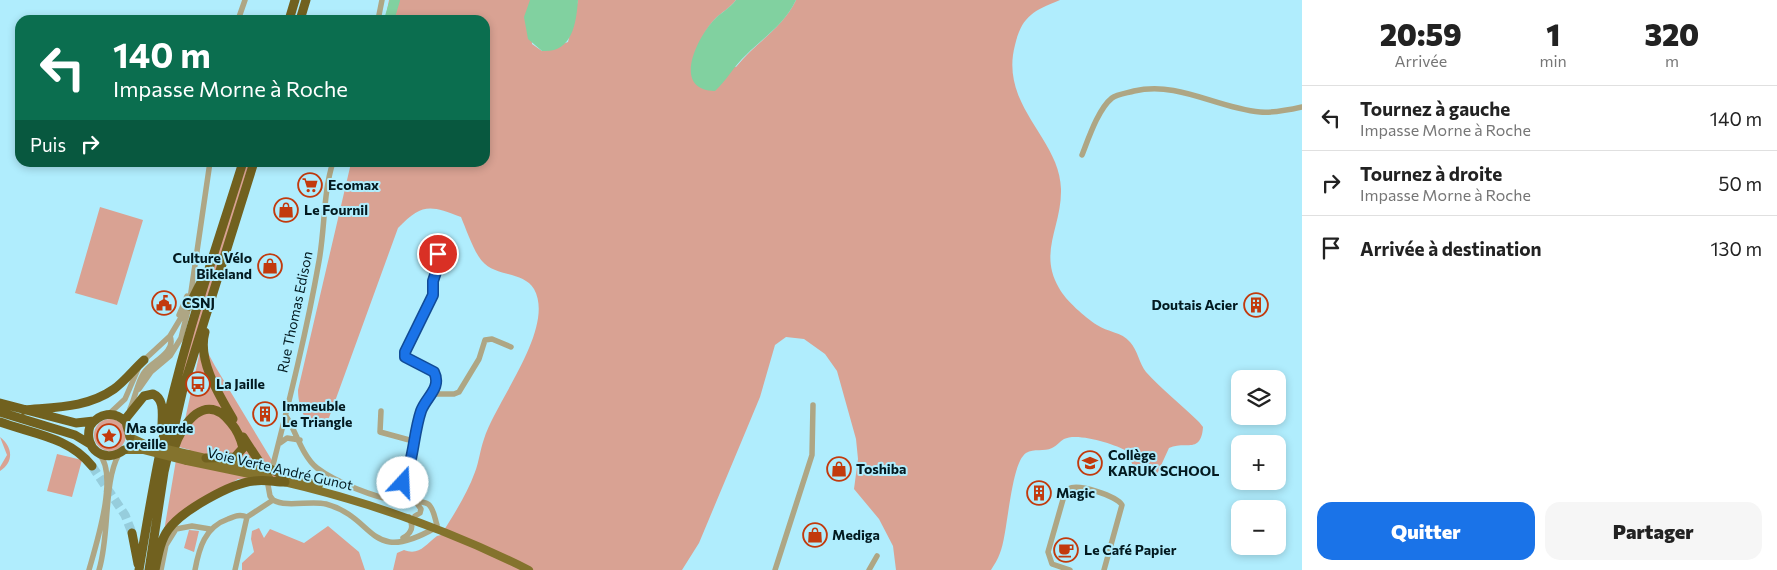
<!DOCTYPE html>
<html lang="fr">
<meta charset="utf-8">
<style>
body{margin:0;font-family:Commissioner,sans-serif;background:#f6f6f6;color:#222;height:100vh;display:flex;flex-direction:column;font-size:19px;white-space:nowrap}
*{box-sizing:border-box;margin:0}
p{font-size:16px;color:#767676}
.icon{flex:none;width:28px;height:28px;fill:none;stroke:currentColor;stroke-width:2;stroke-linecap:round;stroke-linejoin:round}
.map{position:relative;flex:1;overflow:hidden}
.details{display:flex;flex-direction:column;background:#fff;width:475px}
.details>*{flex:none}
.guide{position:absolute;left:15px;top:15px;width:475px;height:152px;border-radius:15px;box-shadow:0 2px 8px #0003;background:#0b6e4f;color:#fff;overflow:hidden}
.buttons{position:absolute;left:1231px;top:370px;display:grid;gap:10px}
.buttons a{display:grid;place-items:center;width:55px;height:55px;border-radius:10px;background:#fff;box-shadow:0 2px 8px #0003;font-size:25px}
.pin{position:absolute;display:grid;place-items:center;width:42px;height:42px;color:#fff;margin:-21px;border:2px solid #fff;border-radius:50%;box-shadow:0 1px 5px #0007}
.me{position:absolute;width:55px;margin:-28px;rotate:20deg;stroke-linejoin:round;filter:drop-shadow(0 0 4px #0008)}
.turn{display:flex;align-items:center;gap:18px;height:105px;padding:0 15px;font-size:22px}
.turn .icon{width:65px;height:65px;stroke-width:2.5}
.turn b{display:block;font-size:35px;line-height:42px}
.then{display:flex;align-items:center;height:48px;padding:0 15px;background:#0003;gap:10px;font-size:19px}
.eta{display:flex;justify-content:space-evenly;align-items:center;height:85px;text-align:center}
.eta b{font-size:30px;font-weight:800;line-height:35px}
.button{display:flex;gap:10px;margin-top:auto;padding:10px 15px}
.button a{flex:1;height:58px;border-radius:15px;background:#1a73e8;color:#fff;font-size:20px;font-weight:800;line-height:58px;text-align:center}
.button a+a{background:#f6f6f6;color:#222}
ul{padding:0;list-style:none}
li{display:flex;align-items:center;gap:15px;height:65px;padding:0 15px;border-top:1px solid #e0e0e0}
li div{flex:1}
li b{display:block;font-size:19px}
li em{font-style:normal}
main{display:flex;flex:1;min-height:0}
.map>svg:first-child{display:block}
.green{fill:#d9a293}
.water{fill:#81d1a0}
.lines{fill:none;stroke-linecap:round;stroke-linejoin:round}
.river{stroke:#81d1a0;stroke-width:10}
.highway-tunnel{stroke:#96cddc;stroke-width:9;stroke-dasharray:9 4.5;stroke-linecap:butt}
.minor{stroke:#aea684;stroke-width:5.5}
.major{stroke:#84732d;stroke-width:8}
.highway{stroke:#71611f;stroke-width:9}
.major-bridge{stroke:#84732d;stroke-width:8}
.route-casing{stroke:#114b97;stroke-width:12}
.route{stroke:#1a73e8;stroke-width:9}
.labels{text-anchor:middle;stroke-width:4;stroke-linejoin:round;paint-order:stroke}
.poi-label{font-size:14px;font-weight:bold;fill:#031a20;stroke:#b0edfd;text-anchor:start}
.street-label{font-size:14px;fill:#031a20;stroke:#b0edfd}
</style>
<main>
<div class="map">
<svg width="1302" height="570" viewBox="0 0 1302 570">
<rect width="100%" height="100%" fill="#b0edfd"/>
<!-- green -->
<path class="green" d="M389,0h141l2,44 10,7 26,-9 10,-42h158c-6,8 -14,12 -21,19 -10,10 -15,24 -20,36l41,12c19,-24 46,-38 60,-67h264c-27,11 -38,16 -45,45 -16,61 45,93 46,144 1,38 -23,63 -2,99 7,13 26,29 38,37 10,7 25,7 33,17 8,9 9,21 16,30 15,17 36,33 53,50l4,5c-2,28 -18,13 -34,21l-11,24 -4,5 -13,-1 -6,-5 -8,-20c-12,-7 -50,-19 -63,-12 -4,2 -7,7 -12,9 -8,4 -18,0 -26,5 -16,11 -18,82 -26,100 -2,6 -6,12 -9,17h-95l-3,-24 -14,-27 -25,-30 4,-30 -2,-20 -19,-68 -12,-17 -21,-15 -18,-2 -11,8 -15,52 -20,48 -41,98 -17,27h-289l4,-17 7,-3c15,6 21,-5 33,-14l4,-1c12,-19 26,-41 34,-63 4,-10 5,-22 9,-33 11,-37 72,-111 50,-150 -11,-18 -39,-12 -52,-28 -8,-9 -16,-32 -21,-44 -31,-12 -39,-14 -63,11l-72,198 -8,3c-14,-6 -20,-24 -20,-39l53,-227 134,-1v-142h-100z
M247,163h4l-64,201 -28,113c17,-107 55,-211 88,-314z
M100,207l43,13 -26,85 -42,-12z
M202,342l13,24 70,116 -96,-22 1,-10 -11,-3z
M94 435a16 16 0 1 1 32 0a16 16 0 1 1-32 0Z
M0,437c13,10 14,25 0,34v-4l7,-12z
M57,454l25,6 -10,37 -25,-6z
M176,460l80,18 -18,1 -13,8 -61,44z
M328,526l31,26 6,18h-123v-7l12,-11 -3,-13 1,-8 7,-3 5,10 6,-9 34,14z
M189,530l10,1 -5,21 -10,-4z"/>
<!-- water -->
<path class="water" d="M530,0h48c-2,25 -6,53 -36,51l-14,-12 -4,-22z
M736,0h60c-12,25 -31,36 -50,55 -12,11 -19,25 -31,36 -43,-1 -19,-51 -2,-70 7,-8 16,-12 23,-21z"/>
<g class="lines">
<!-- river -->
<path class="river" d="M389,20l6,-20"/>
<!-- highway-tunnel -->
<path class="highway-tunnel" d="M92,466l33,49 7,18"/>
<!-- minor -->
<path class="minor" d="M238,20l7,-20
M378,20l4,-20
M1082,155c6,-15 16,-46 30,-57 5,-4 15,-5 22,-7 45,-10 82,17 126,21 14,1 29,-2 42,-5
M179,315l8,-19
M143,361l27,-25 15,-25
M139,389l12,-17 19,-16 11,-18 8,-32 21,-144
M433,394h21l5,-2 20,-33 6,-19 7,-1 19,8
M130,409c5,-11 9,-33 17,-40 9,-9 29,-18 23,-33
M381,411l-1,21 33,9
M109,414l16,-15 13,-30
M286,416c10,15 16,40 31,52 18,14 59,30 81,33 9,2 23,-2 30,3 6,4 7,16 9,21
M280,443l7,-5 13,2
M273,465c17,-67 34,-135 46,-204 6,-32 4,-68 14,-99
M268,485l2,11 3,4
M273,500c15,8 37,0 53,4 51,14 42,62 109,24
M398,501c4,-12 10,-24 13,-37 3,-18 4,-35 10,-54 5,-13 21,-22 13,-38l-29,-15 2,-11 26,-51v-14l7,-21 -2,-6 -14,-9
M415,516l5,-3 1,-4 -5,-7
M403,538c9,-5 11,-12 6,-21
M89,570c7,-25 30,-96 10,-116
M99,570c11,-35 4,-88 20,-116
M161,570l5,-25 10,-16 16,-3 18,3
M195,570c4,-22 10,-43 33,-51 7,-3 12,-5 19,-2
M235,570l12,-53 26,-17
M775,570l37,-115 1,-50
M869,570l8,-14
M1070,570l-18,-6 -4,-12 16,-56c2,-2 3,-5 5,-7 8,-6 48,7 53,16l-18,65"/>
<!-- major -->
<path class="major" d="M130,437l15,7
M124,450h20
M188,454l80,18
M187,461l82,17
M279,474l40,11
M280,481c87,20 169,49 249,89"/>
<!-- highway -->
<path class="highway" d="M289,20l6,-20
M300,20l6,-20
M189,306l11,-22
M205,332c-8,28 14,63 28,87
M0,403l76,20 18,-2
M24,410c31,-3 63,-2 90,-21 11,-8 20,-20 30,-29
M0,412l75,23 15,9
M127,417l17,-21 9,-2c12,5 9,21 9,32
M0,422c33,12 69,15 92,44
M243,437l19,29 23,9
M174,449c8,-26 32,-59 57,-26 6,7 10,16 12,25l-8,9 -29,1
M124,450c-20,15 -41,-2 -34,-24 9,-13 24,-16 36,-4l4,15
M132,533l6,31
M139,570c7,-42 14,-85 23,-127 19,-95 52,-188 81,-281
M149,570l15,-98 19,-83 71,-227
M155,570c3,-14 5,-29 13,-40 13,-19 63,-47 86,-49 10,-2 21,1 31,1"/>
<!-- major-bridge -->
<path class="major-bridge" d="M145,444l43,10
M144,450l43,11"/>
</g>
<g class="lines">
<!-- route casing -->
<g class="route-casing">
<path id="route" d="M403,483c11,-22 10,-48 18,-72 5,-14 21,-23 13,-39l-29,-15v-5l28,-57v-14l7,-21 -2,-6"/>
</g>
<!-- route -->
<use href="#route" class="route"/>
</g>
<!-- icons -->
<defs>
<g id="supermarket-ring" transform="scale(1.25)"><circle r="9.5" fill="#b0edfd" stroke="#c23a0d" stroke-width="1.5"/><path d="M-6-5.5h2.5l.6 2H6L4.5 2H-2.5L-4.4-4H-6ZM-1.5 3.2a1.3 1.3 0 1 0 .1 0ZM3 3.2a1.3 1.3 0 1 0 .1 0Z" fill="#c23a0d"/></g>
<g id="shop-ring" transform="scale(1.25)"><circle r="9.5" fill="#b0edfd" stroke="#c23a0d" stroke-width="1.5"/><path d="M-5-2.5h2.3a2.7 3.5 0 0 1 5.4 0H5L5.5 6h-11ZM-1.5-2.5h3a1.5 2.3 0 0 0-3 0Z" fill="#c23a0d"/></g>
<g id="civic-ring" transform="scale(1.25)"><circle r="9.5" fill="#b0edfd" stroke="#c23a0d" stroke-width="1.5"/><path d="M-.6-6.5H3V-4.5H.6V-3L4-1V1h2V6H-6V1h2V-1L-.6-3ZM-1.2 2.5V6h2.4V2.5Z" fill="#c23a0d"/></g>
<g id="building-ring" transform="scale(1.25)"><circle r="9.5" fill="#b0edfd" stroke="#c23a0d" stroke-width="1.5"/><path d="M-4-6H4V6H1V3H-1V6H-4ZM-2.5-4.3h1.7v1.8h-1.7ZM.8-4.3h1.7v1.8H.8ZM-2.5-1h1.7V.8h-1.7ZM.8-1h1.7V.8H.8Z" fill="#c23a0d"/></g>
<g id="bus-ring" transform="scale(1.25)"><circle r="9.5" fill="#b0edfd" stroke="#c23a0d" stroke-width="1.5"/><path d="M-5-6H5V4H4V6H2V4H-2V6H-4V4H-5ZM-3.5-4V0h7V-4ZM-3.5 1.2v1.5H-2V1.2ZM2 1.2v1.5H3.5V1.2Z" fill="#c23a0d"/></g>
<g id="sight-ring" transform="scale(1.25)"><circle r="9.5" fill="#b0edfd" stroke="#c23a0d" stroke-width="1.5"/><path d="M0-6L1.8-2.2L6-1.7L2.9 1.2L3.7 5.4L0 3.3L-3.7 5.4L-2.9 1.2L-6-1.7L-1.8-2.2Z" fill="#c23a0d"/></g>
<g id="school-ring" transform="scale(1.25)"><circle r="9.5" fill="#b0edfd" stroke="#c23a0d" stroke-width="1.5"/><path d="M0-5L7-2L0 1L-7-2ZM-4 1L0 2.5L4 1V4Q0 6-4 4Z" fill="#c23a0d"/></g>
<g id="cafe-ring" transform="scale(1.25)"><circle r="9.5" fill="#b0edfd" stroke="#c23a0d" stroke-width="1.5"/><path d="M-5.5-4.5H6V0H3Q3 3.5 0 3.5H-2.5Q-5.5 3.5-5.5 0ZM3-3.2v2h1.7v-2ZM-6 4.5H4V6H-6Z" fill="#c23a0d"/></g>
</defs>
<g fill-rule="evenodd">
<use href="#supermarket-ring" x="310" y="185"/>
<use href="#shop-ring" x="286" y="210"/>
<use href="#shop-ring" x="270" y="266"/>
<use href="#civic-ring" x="164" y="303"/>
<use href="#building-ring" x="1256" y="305"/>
<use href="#bus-ring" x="198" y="384"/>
<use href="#building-ring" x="265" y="414"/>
<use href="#sight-ring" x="109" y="436"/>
<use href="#school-ring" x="1090" y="463"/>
<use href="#shop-ring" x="839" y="469"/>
<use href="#building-ring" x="1039" y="493"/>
<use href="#shop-ring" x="815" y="535"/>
<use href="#cafe-ring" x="1066" y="550"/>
</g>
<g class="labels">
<!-- poi labels -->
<g class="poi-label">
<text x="328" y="190">Ecomax</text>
<text x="304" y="215">Le Fournil</text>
<text x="252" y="263" text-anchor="end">Culture Vélo<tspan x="252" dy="16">Bikeland</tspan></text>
<text x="182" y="308">CSNJ</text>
<text x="1238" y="310" text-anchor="end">Doutais Acier</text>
<text x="216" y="389">La Jaille</text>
<text x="282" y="411">Immeuble<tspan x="282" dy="16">Le Triangle</tspan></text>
<text x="126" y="433">Ma sourde<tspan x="126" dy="16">oreille</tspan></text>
<text x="1108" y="460">Collège<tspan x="1108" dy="16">KARUK SCHOOL</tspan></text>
<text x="856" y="474">Toshiba</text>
<text x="1056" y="498">Magic</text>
<text x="832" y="540">Mediga</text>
<text x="1084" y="555">Le Café Papier</text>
</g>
<!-- street labels -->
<g class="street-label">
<text transform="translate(295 312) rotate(-78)" y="5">Rue Thomas Edison</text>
<text transform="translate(280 469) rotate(13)" y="5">Voie Verte André Gunot</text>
</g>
</g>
</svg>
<div class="buttons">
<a><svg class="icon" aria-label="layers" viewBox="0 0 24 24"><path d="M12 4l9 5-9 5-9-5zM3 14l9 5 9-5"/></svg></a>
<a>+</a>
<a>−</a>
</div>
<div class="pin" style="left:438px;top:254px;background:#d93025"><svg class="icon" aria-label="arrive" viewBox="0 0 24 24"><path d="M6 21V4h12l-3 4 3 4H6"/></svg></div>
<svg class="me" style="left:403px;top:483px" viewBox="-20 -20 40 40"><circle r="19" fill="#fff"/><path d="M0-13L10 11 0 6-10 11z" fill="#1a73e8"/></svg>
<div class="guide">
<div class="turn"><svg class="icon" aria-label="left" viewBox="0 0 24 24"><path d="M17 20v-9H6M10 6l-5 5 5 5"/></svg><div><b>140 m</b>Impasse Morne à Roche</div></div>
<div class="then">Puis<svg class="icon" aria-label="right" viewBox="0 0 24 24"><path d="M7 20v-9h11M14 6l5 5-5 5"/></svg></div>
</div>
</div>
<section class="details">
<div class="eta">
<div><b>20:59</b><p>Arrivée</p></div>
<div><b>1</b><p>min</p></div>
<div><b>320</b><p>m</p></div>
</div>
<ul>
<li><svg class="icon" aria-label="left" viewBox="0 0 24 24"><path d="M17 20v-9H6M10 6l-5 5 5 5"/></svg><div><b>Tournez à gauche</b><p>Impasse Morne à Roche</p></div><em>140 m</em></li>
<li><svg class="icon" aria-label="right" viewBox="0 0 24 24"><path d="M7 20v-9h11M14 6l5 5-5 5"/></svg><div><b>Tournez à droite</b><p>Impasse Morne à Roche</p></div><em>50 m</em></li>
<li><svg class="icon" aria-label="arrive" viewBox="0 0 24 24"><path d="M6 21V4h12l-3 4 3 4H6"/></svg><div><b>Arrivée à destination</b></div><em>130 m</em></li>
</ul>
<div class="button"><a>Quitter</a><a>Partager</a></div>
</section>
</main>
